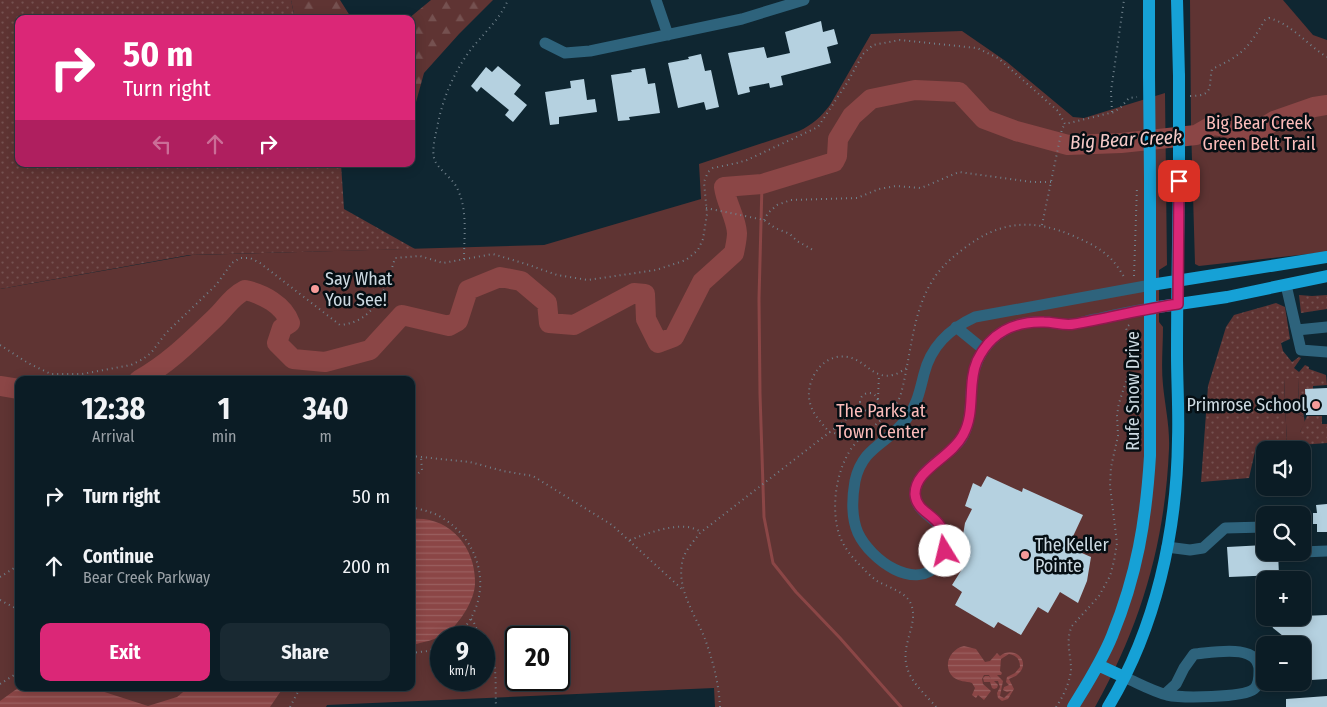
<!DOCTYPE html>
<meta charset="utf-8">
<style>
body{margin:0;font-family:"Fira Sans Condensed",sans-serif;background:#192932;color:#f1f3f6;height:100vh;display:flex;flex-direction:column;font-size:19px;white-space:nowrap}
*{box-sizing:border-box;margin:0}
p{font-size:16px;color:#9aa1a7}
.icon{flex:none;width:28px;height:28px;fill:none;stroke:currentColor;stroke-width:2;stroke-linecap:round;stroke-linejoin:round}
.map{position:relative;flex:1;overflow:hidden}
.sheet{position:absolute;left:15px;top:376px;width:400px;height:315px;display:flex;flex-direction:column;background:#0b1c25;border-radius:10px;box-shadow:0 2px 12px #0003,0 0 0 1px #2b3a42}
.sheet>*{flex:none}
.top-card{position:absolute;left:15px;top:15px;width:400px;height:152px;border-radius:10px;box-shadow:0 2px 12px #0003,0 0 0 1px #2b3a42;background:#db2777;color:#fff;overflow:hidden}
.tools{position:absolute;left:1256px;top:441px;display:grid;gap:10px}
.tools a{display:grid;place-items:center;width:55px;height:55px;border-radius:10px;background:#0b1c25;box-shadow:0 2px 12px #0003,0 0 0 1px #2b3a42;font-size:25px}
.speed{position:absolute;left:430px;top:626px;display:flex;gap:10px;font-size:25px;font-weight:700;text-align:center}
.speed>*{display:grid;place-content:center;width:65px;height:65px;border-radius:50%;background:#0b1c25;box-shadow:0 2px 12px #0003,0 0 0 1px #2b3a42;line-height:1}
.speed small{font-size:12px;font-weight:400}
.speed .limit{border:2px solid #111;border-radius:8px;background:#fff;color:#111}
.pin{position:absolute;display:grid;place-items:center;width:42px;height:42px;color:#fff;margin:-21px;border-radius:10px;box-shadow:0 2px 8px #0006}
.me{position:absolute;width:55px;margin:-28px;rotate:351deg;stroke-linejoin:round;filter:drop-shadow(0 0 4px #0008)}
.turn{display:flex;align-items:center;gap:18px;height:105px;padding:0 25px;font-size:22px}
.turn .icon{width:65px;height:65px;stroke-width:2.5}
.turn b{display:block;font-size:35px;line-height:42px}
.lanes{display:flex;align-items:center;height:48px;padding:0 25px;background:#0003;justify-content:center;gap:25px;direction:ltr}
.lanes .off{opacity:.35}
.eta{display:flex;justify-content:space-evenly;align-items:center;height:85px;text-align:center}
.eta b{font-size:30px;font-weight:700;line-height:35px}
.button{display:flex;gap:10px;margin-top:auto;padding:10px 25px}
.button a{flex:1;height:58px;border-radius:10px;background:#db2777;color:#fff;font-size:20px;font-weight:700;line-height:58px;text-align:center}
.button a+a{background:#192932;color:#f1f3f6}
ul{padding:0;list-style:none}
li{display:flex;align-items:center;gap:15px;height:70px;padding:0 25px}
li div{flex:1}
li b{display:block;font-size:19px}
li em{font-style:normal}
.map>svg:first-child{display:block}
.grass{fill:url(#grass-dots)}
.forest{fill:url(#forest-firs)}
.park{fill:#5f3433;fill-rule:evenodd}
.water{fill:url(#water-rules);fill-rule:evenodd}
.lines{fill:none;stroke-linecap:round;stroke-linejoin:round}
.stream{stroke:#8b4646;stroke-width:3}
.river{stroke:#8b4646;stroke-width:20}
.building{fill:#b5d1e0}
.path{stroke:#70818b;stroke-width:2;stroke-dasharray:1 4;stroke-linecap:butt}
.minor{stroke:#2e637c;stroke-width:11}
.major{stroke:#16a1d6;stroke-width:12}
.major-bridge{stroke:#16a1d6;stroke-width:12}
.route-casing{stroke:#8e194d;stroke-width:12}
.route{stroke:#db2777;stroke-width:9}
.poi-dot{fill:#f59b99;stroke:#050e13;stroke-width:2}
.labels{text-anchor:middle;stroke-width:5;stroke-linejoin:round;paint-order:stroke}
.park-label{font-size:18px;fill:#fcbcba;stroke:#050e13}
.poi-label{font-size:18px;fill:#cddae2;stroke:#050e13;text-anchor:start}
.street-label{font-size:18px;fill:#cddae2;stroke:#050e13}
.water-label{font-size:19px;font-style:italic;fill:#f6cac8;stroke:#050e13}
</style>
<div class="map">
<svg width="1327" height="707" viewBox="0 0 1327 707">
<defs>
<pattern id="grass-dots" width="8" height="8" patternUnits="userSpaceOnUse" patternTransform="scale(1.25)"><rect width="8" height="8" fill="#5f3433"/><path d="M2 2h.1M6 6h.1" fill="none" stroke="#755150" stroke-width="1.8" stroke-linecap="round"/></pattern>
<pattern id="forest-firs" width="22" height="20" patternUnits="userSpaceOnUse" patternTransform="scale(1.25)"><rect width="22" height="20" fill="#5f3433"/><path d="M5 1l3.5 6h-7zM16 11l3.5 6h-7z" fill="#755150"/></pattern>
<pattern id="water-rules" width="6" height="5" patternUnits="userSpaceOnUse" patternTransform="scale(1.25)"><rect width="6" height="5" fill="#8b4646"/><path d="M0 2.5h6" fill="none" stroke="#9a6060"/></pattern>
</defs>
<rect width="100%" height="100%" fill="#0f2631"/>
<!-- grass -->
<path class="grass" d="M0,0h291l4,19h-276v145h322l3,45 71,40 -226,6 -189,34z
M1299,295l13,1 15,-1v14l-26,4z
M1276,303l9,4 5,32 -9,4 2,8 9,11 7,-5 2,1 -7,10 5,4 6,-7 4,2v2l17,6 1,10 -14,1v3h-8l1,6 -4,1v3l-1,1 3,17 -6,-3 1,-35h-15l3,66 -31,2 -7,31 -48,4 7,-96 18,-59 8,-12z
M1307,416h15v8h5v19l-27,2v-13z"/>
<!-- forest -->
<path class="forest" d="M291,0h49l12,19h-57z
M431,0h62l-34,34 -35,39 -11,40 -2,22v-116h-3z"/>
<!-- park -->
<path class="park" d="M1190,0h93l30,35 14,5v212l-128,14 -4,-2 -4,-138z
M962,31l45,31 66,55 11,1 81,-25 2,172 -8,5v52l4,5c0,19 -2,39 0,58 2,21 7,42 6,64 -4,94 -28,176 -74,258h-380l-1,-19 -387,17 -1,2h-326v-418l192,-34 352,-10 157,-46 -2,-35 100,-33c13,-6 22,-14 31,-26l41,-71zM19,380h392v308h-392zM441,638h43v42h-43zM516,638h43v42h-43z
M1299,378l-1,36 6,3 1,6 -5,9v13h-13l-3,-66z"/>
<!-- water -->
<path class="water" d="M411,519c38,-4 65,28 64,64 0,17 -16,42 -30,51 -10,6 -21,8 -33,11z
M964,646l12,3 9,13 5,-1 7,-8 3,3c14,-11 31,5 19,17 -3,4 -7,4 -10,6l5,10 -6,10 -6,2 -4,-3 -1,-5 3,-6 -2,-6h-4l4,4 -1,3 -3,1 -2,-1 -2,-6h-6l-1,-4 2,-2h4l2,3 -2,-4h-5l-2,4 1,5 8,7 -7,9 -6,-5 -2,3 -4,-3 3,-7 -3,-5c-6,-2 -13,-1 -19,-6 -11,-11 -3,-28 11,-31zM1009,654c7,1 11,5 11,13l-5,6 -8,4 -1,5 3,3 -5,2 -1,3 4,2 4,-1 -7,7 -4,-2 3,-15 -6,-6h4l1,-2 -2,-2 1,-12z
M18,688h74l56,18 29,-9 11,-9h95l-13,19h-270v-6z"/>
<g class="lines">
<!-- stream -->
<path class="stream" d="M762,184l-3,115 1,95 4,123 9,46 23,29 44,46 61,69"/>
<!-- river -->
<path class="river" d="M139,380c29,-16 52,-39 75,-61 12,-11 17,-22 31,-29 18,4 39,15 45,33l-8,5 -5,15 16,16 32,3 45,-12 32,-35 47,11 9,-5 10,-31 32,-13 21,4 26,22 2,20 25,2 60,-32 11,1 1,25 12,24 16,-6 28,-55 32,-29c1,-6 3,-13 3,-20 -1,-16 -11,-30 -13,-46l38,-3 72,-22 3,-6 1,-17 14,-23 19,-17 44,-9 44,2 25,27 32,12 52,14 53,-2 75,-8 17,-10 23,4 23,1 15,-9 40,-14 13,-2
M0,386l19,3"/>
</g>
<!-- building -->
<path class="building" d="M821,21l2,11 11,-3 4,15 -11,3 4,16 -50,13 2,9 -13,3 -1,-5 -20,4 1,5 -12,3 -10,-42 36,-6 3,11 23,-5 -5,-21z
M701,54l4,17 6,-1 8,37 -13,3 -2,-8 -26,6 -10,-45 21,-4 -1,-2z
M498,66l23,19 -7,9 13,11 -14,17 -8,-7 4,-5 -28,-23 -4,5 -6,-6 15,-19 6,5z
M645,68l3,16 7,-1 5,30 -31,4 1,3 -12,1 -7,-46 21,-3 -1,-2z
M584,79l3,21 8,-1 2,13 -38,5v7l-9,1 -5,-33 26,-4 -1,-7z
M1327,388v27h-21l-1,-26z
M987,476l35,16 1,-4 60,27 -15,32 23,10 -4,24 -9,22 -18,-11 -12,21 -10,-6 -17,28 -23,-13 -4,6 -39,-23 7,-13 -10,-7 17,-27 -9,-5 5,-30 7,-14 -7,-3 8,-23 8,4z
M1327,504v28h-10v-8h-4v-11h4l-1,-8z
M1265,545v7h13l1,23 -50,2 -2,-30z
M1327,615v64l-16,1v-5l-9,1v-31h-19v-9l-10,-8 -4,-10h33v-2z
M1327,696v11h-41v-8z"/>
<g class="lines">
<!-- path -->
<path class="path" d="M1190,96c25,0 18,-9 22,-27 31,-14 36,-21 53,-49l4,-2c23,6 38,27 58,39
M1112,112l-1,-21 13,-91
M706,208l58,12 11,8 15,6 7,7 16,9
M764,220l4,-7 9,-8 14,-5 66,-2 22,-9 17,-3 25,2 38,-16 73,10h19
M1042,225l20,-96 3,-5
M464,259c0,-24 4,-49 -7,-71 -5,-11 -21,-20 -23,-30 -2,-9 1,-21 3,-30 5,-28 17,-57 35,-80 13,-16 28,-29 36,-48
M1134,276l3,-90
M0,345l28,18 23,11h31l49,-9 12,-6 8,-6 15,-20 50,-48 16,-22 8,-5h10l10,5 80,62c36,-3 46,-37 55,-67l25,-2 23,7 50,-9 33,10 31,11 31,5 68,-10 30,-10 12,-10 5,-11 4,-25 -3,-32 4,-10 5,-4 24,-5 10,-3 71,-33 29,-44 16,-29 10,-9 27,-5 77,8 21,10 60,53 7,13 49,-12 7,-5 8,-9 8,-1
M860 402a9 9 0 1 1 18 0a9 9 0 1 1-18 0Z
M878,399l1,-25
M874,410l8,9
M865,435h-22l-14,-3c-7,-9 -16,-17 -19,-29 -6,-22 13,-51 38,-46 17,3 26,23 45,18 5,-1 10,-5 14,-7
M411,456l59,6 33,9 30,5 79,49 71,65
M411,480l11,-10 -1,-13
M411,507c12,3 23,5 33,12 33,21 47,64 27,99 -3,7 -12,14 -18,20
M630,540c15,-6 40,-15 56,-13 6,0 11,3 16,5
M0,577l19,-12
M0,600l19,10
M471,619c4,3 3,6 6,10 3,4 7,7 10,12 11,20 8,44 9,66
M464,628l12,1
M411,653l17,-2 13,-6
M0,684l19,-12
M290,707l10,-19
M720,707c-1,-23 -7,-46 -15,-68 -10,-25 -30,-52 -22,-80 3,-10 11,-18 17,-26l162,-126
M936,707c-8,-10 -20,-20 -26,-32 -14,-27 10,-49 1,-71 -5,-12 -23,-17 -34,-23 -5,-4 -10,-8 -14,-13 -12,-11 -23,-25 -26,-42 -5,-24 0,-56 14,-77 14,-20 38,-30 49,-52 11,-38 11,-80 31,-114 8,-14 19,-24 31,-33 38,-30 71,-32 114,-13 11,5 24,11 33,20 7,6 11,14 16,21
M1056,707c7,-10 14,-25 15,-37 0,-16 -6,-29 1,-44l27,-30 11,-20 4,-15 3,-18 -7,-57 1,-19 7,-31 -1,-21 2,-12 14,-43 1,-7 -8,-25 4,-4"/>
<!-- minor -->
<path class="minor" d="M656,0l12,35
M545,43l20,10 25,-2 152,-32 62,-19
M1151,285l-176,32c-26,12 -44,29 -51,57 -4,16 -7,31 -17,44 -18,26 -44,27 -52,63 -3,17 -4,36 3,52 12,26 58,61 82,29 3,-4 5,-10 5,-15 2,-31 -29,-29 -30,-53 0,-25 34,-36 47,-56 14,-24 4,-53 16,-78 12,-27 38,-40 67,-38 10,0 18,4 28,2 8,-1 16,-4 23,-5 18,-4 37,-8 55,-11
M1286,285l15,65 26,2
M956,327l27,22
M1297,330l30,-3
M1167,547l23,3 13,-2 22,-20 40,-1
M1302,552l25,-1
M1124,677c14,6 28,14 43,18 14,3 76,3 87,-6 5,-4 5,-11 5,-18 1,-29 -48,-18 -65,-17l-10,14 -8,16 -11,10"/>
<!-- major -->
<path class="major" d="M1177,0l2,76
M1149,76v-76
M1151,285l176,-28
M1151,308l76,-11 100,-21
M1098,665l26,12
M1073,707c14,-23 29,-46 39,-71 25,-61 34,-115 38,-180v-277
M1108,707c48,-79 69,-176 70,-268 1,-28 -1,-56 -1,-84 0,-58 1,-116 2,-174"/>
<!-- major-bridge -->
<path class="major-bridge" d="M1149,76l1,103
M1179,76v105"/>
</g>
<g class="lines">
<!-- route casing -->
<g class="route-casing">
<path id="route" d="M945,551c0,-10 0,-20 -7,-28 -8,-10 -22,-14 -23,-29 0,-25 36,-36 48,-59 13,-23 4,-51 14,-74 13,-28 37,-40 67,-39 10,0 20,4 30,2 35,-6 69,-15 104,-20l1,-123"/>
</g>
<!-- route -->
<use href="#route" class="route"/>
</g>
<!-- markers -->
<g class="poi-dot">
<circle cx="315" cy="289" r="5"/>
<circle cx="1316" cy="405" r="5"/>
<circle cx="1025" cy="555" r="5"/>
</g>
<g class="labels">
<!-- park labels -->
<g class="park-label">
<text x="1259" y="129">Big Bear Creek<tspan x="1259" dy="21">Green Belt Trail</tspan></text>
<text x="881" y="417">The Parks at<tspan x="881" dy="21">Town Center</tspan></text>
</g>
<!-- poi labels -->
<g class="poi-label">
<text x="325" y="285">Say What<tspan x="325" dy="21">You See!</tspan></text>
<text x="1306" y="411" text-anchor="end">Primrose School</text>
<text x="1035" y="551">The Keller<tspan x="1035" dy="21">Pointe</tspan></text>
</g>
<!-- street labels -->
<g class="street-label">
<text transform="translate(1133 391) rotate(-90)" y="6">Rufe Snow Drive</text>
</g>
<!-- water labels -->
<g class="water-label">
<text transform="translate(1126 139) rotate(-3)" y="7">Big Bear Creek</text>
</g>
</g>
</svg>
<div class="tools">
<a><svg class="icon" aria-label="sound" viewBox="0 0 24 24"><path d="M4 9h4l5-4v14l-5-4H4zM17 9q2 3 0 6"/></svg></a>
<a><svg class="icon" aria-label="search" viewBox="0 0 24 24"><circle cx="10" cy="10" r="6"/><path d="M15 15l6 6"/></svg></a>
<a>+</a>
<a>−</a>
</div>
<div class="speed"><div>9<small>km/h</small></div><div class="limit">20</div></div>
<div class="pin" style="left:1179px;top:181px;background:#d93025"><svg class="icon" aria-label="arrive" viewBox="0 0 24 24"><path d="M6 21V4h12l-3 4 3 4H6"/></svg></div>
<svg class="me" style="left:945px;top:551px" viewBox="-20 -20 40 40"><circle r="19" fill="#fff"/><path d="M0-13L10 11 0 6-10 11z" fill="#db2777"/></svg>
<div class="top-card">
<div class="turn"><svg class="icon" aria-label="right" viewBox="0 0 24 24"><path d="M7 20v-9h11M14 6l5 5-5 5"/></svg><div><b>50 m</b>Turn right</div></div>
<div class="lanes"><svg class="icon off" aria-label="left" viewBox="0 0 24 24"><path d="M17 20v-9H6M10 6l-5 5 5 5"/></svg><svg class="icon off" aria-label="ahead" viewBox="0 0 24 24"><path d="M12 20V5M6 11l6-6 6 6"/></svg><svg class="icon" aria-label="right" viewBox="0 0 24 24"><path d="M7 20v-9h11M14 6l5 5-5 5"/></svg></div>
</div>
<section class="sheet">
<div class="eta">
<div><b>12:38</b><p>Arrival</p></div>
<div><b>1</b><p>min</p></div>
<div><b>340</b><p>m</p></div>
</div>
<ul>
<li><svg class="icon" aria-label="right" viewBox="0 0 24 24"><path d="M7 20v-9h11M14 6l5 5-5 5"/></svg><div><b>Turn right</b></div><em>50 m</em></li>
<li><svg class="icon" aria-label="ahead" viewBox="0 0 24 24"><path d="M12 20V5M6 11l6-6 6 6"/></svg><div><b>Continue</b><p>Bear Creek Parkway</p></div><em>200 m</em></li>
</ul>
<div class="button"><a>Exit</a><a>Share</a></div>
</section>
</div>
